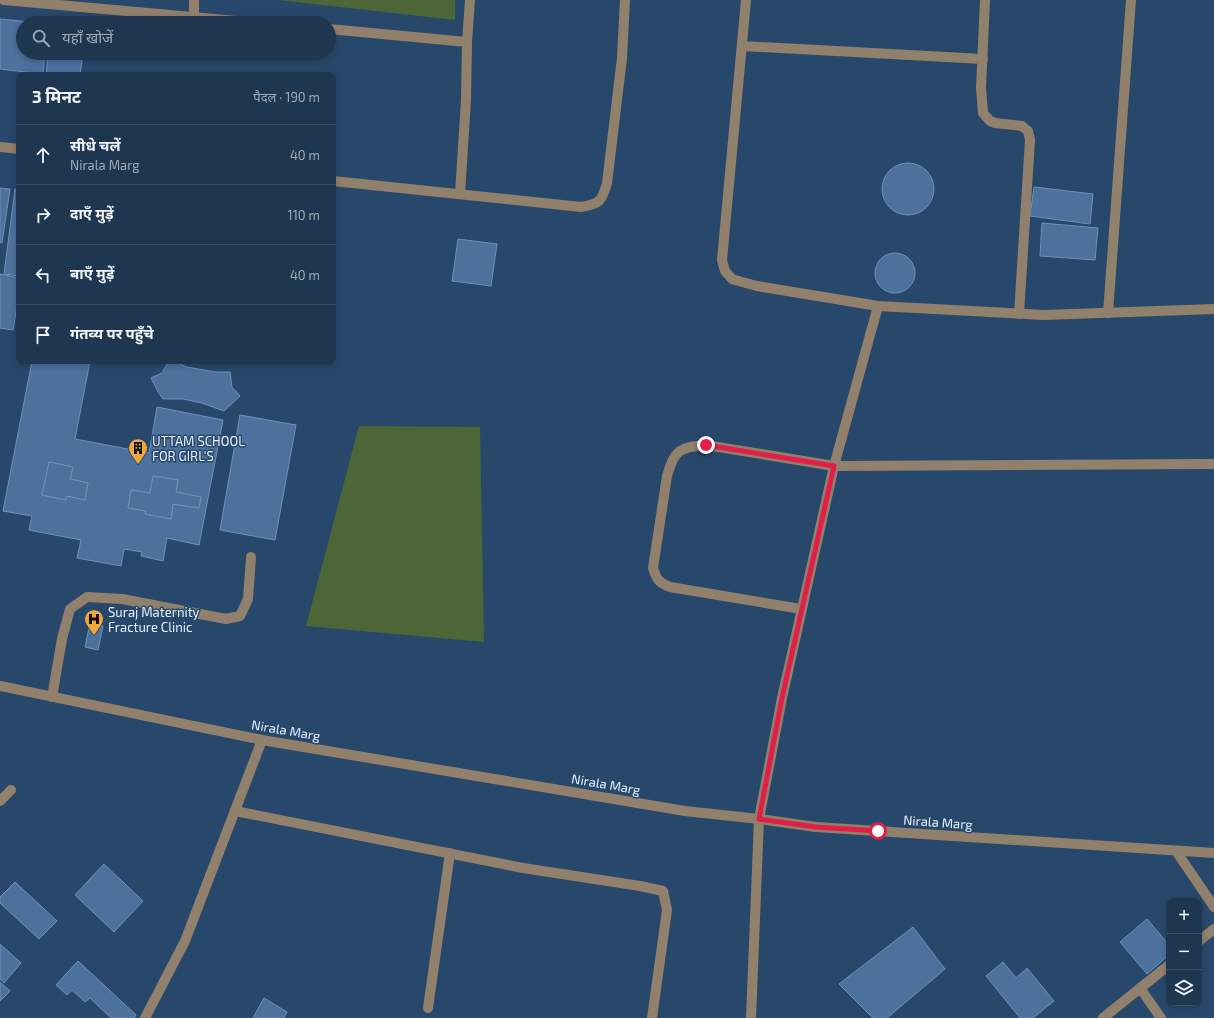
<!DOCTYPE html>
<html lang="hi">
<head>
<meta charset="utf-8">
<style>
	:root { --surface:#1e3650; --page:#2b415a; --text:#f1f3f6; --muted:#a1abb7; --line:#3c5067 }
	body { margin:0; font-family:"Exo 2","Noto Sans Devanagari",sans-serif; background:var(--page); color:var(--text) }
	.controls { position:absolute; right:12px; bottom:12px; display:grid; overflow:hidden; border-radius:8px; box-shadow:0 2px 6px #0003 }
	.controls button { width:36px; height:36px; display:grid; place-items:center; padding:0; border:0; border-bottom:1px solid var(--line); background:var(--surface); color:var(--text); font:20px sans-serif }
	.stop { position:absolute; width:12px; height:12px; margin:-9px; border:3px solid #e11d48; border-radius:50%; background:#fff }
	.stop.end { background:#e11d48; border-color:#fff; box-shadow:0 1px 4px #0008 }
	.list { margin:0; padding:0; list-style:none }
	h2 { display:flex; justify-content:space-between; align-items:center; height:52px; margin:0; padding:0 16px; font-size:17px }
	h2 small { font-size:13px; font-weight:400; color:var(--muted) }
	.list li { display:grid; grid-template-columns:26px 1fr auto; gap:12px; align-items:center; box-sizing:border-box; height:60px; padding:0 16px; border-top:1px solid var(--line) }
	.list b { display:block; font-size:15px; white-space:nowrap }
	.list p { margin:0; font-size:13px; white-space:nowrap; color:var(--muted) }
	.list em { font-size:13px; font-style:normal; color:var(--muted) }
	.icon { flex:none; width:22px; height:22px; fill:none; stroke:currentColor; stroke-width:2; stroke-linecap:round; stroke-linejoin:round }
	.map { position:relative; flex:none; width:1214px; height:1018px; overflow:hidden }
	.search { position:absolute; background:var(--surface); box-shadow:0 2px 6px #0003; left:16px; top:16px; width:320px; height:44px; display:flex; align-items:center; gap:10px; box-sizing:border-box; padding:0 14px; border-radius:22px; color:var(--muted); font-size:15px }
	.panel { position:absolute; background:var(--surface); box-shadow:0 2px 6px #0003; left:16px; top:72px; width:320px; height:292px; border-radius:8px }
	.map>svg:first-child { display:block }
	.green { fill:#4c6638 }
	.building { fill:#4c719d; stroke:#6f91b8; fill-rule:evenodd }
	.lines { fill:none; stroke-linecap:round; stroke-linejoin:round }
	.minor { stroke:#91806c; stroke-width:10 }
	.route { stroke:#e11d48; stroke-width:5 }
	.labels { text-anchor:middle; dominant-baseline:central; stroke-width:3; stroke-linejoin:round; paint-order:stroke }
	.poi-label { font-size:13px; fill:#e6f1fe; stroke:#28486b; text-anchor:start }
	.street-label { font-size:13px; fill:#e6f1fe; stroke:#28486b }
</style>
</head>
<body>
<div class="map">
<svg width="1214" height="1018" viewBox="0 0 1214 1018">
	<rect width="100%" height="100%" fill="#28486b"/>
	<!-- green -->
	<g class="green">
		<path d="M278 0H455V20Z"/>
		<path d="M359 426 480 427 484 642 306 626Z"/>
	</g>
	<!-- building -->
	<g class="building">
		<path d="M0 19 42 23H23V53H45L43 74 0 69Z"/>
		<path d="M48 53H83L80 75H46Z"/>
		<circle cx="908" cy="189" r="26"/>
		<path d="M1034 187 1093 194 1090 224 1030 216Z"/>
		<path d="M0 188 10 189 2 243 0 242Z"/>
		<path d="M15 189 19 190V276L4 274Z"/>
		<path d="M1042 223 1098 228 1095 260 1040 256Z"/>
		<path d="M458 239 497 244 491 286 452 281Z"/>
		<circle cx="895" cy="273" r="20"/>
		<path d="M0 274 19 278V294L13 330 0 328Z"/>
		<path d="M32 361H90L75 439 149 453 157 407 223 420 199 545 167 538 163 561 141 556 142 552 124 549 121 566 77 558 81 540 29 530 32 516 3 511ZM49 462 73 467 70 479 88 483 85 500 67 496 66 500 42 495ZM153 476 178 480 176 492 201 497 199 508 173 504 171 519 145 514 146 511 128 508 131 490 150 493Z"/>
		<path d="M169 361H173L187 367 216 372H230L232 387 240 396 224 411 202 403 183 399H163L158 392 151 378 162 373Z"/>
		<path d="M240 415 296 425 275 540 220 530Z"/>
		<path d="M49 462 73 467 70 479 88 483 85 500 67 496 66 500 42 495Z"/>
		<path d="M153 476 178 480 176 492 201 497 199 508 173 504 171 519 145 514 146 511 128 508 131 490 150 493Z"/>
		<path d="M90 623 103 626 98 650 85 647Z"/>
		<path d="M104 864 143 901 114 932 75 895Z"/>
		<path d="M15 882 57 921 39 939 0 903V897Z"/>
		<path d="M1147 919 1169 945V955L1147 974 1120 942Z"/>
		<path d="M913 927 945 969 887 1018H873L839 984Z"/>
		<path d="M0 944 21 963 4 983 0 979Z"/>
		<path d="M78 961 136 1015 134 1018H111L90 998 85 1002 72 990 67 995 56 985Z"/>
		<path d="M1003 962 1016 978 1027 968 1054 1001 1033 1018H1020L986 976Z"/>
		<path d="M0 982 10 991 0 1001Z"/>
		<path d="M264 998 287 1012 284 1018H253Z"/>
	</g>
	<g class="lines">
		<!-- minor -->
		<g class="minor">
			<path d="M4 0 259 23"/>
			<path d="M746 0 722 260 725 271 732 279 742 282 757 286 878 306 1044 315 1214 309"/>
			<path d="M985 0 981 88 983 113 990 121 995 123 1022 126 1028 131 1030 140 1019 314"/>
			<path d="M194 17V0"/>
			<path d="M329 29 467 42"/>
			<path d="M742 46 983 59"/>
			<path d="M0 147 19 149"/>
			<path d="M333 181 581 207C600 204 602 201 607 183L622 58 625 0"/>
			<path d="M460 194 466 100 467 42 470 0"/>
			<path d="M1108 313 1131 0"/>
			<path d="M801 609 670 587C658 582 657 580 653 568L667 476C674 450 680 447 706 445L834 466 1214 464"/>
			<path d="M0 686 262 740 685 811 759 819 816 827 1214 853"/>
			<path d="M52 697 62 639 70 609 87 597 122 599 226 619 240 616 248 599 251 557"/>
			<path d="M0 801 11 790"/>
			<path d="M235 811 523 868 640 886 663 891 667 910 652 1018"/>
			<path d="M1176 851 1214 907"/>
			<path d="M1199 941 1214 929"/>
			<path d="M1140 988 1161 1018"/>
			<path d="M428 1008 450 853"/>
			<path d="M145 1018 185 941 262 740"/>
			<path d="M751 1018 759 819 782 698 834 466 878 306"/>
			<path d="M1103 1018 1169 965"/>
		</g>
	</g>
	<g class="lines">
		<!-- route -->
		<path class="route" d="M706 445 834 466 782 698 759 819 816 827 878 831"/>
	</g>
	<!-- icons -->
	<defs>
		<symbol id="building-pin" viewBox="-11 -11 22 30"><path d="M0 17L-7.5 6A9.5 9.5 0 1 1 7.5 6Z" fill="#efa73d" stroke="#28486b"/><path d="M-4-6H4V6H1V3H-1V6H-4ZM-2.5-4.3h1.7v1.8h-1.7ZM.8-4.3h1.7v1.8H.8ZM-2.5-1h1.7V.8h-1.7ZM.8-1h1.7V.8H.8Z" fill="#111"/></symbol>
		<symbol id="hospital-pin" viewBox="-11 -11 22 30"><path d="M0 17L-7.5 6A9.5 9.5 0 1 1 7.5 6Z" fill="#efa73d" stroke="#28486b"/><path d="M-5-5h3v3.5h4V-5h3V5h-3V1.5h-4V5h-3Z" fill="#111"/></symbol>
	</defs>
	<g fill-rule="evenodd">
		<use href="#building-pin" x="127" y="437" width="22" height="30"/>
		<use href="#hospital-pin" x="83" y="608" width="22" height="30"/>
	</g>
	<g class="labels">
		<!-- poi labels -->
		<g class="poi-label">
			<text x="152" y="441">UTTAM SCHOOL<tspan x="152" dy="15">FOR GIRL'S</tspan></text>
			<text x="108" y="612">Suraj Maternity<tspan x="108" dy="15">Fracture Clinic</tspan></text>
		</g>
		<!-- street labels -->
		<g class="street-label">
			<text transform="translate(286 730) rotate(10)">Nirala Marg</text>
			<text transform="translate(606 784) rotate(10)">Nirala Marg</text>
			<text transform="translate(938 822) rotate(4)">Nirala Marg</text>
		</g>
	</g>
</svg>
<div class="controls">
<button>+</button>
<button>−</button>
<button><svg class="icon" aria-label="layers" viewBox="0 0 24 24"><path d="M12 4l9 5-9 5-9-5zM3 14l9 5 9-5"/></svg></button>
</div>
<div class="stop" style="left:878px;top:831px"></div>
<div class="stop end" style="left:706px;top:445px"></div>
<div class="search"><svg class="icon" aria-label="search" viewBox="0 0 24 24"><circle cx="10" cy="10" r="6"/><path d="M15 15l6 6"/></svg>यहाँ खोजें</div>
<section class="panel">
<h2>3 मिनट<small>पैदल · 190 m</small></h2>
<ul class="list">
<li><svg class="icon" aria-label="ahead" viewBox="0 0 24 24"><path d="M12 20V5M6 11l6-6 6 6"/></svg><div><b>सीधे चलें</b><p>Nirala Marg</p></div><em>40 m</em></li>
<li><svg class="icon" aria-label="right" viewBox="0 0 24 24"><path d="M7 20v-9h11M14 6l5 5-5 5"/></svg><div><b>दाएँ मुड़ें</b></div><em>110 m</em></li>
<li><svg class="icon" aria-label="left" viewBox="0 0 24 24"><path d="M17 20v-9H6M10 6l-5 5 5 5"/></svg><div><b>बाएँ मुड़ें</b></div><em>40 m</em></li>
<li><svg class="icon" aria-label="arrive" viewBox="0 0 24 24"><path d="M6 21V4h12l-3 4 3 4H6"/></svg><div><b>गंतव्य पर पहुँचे</b></div></li>
</ul>
</section>
</div>
</body>
</html>
